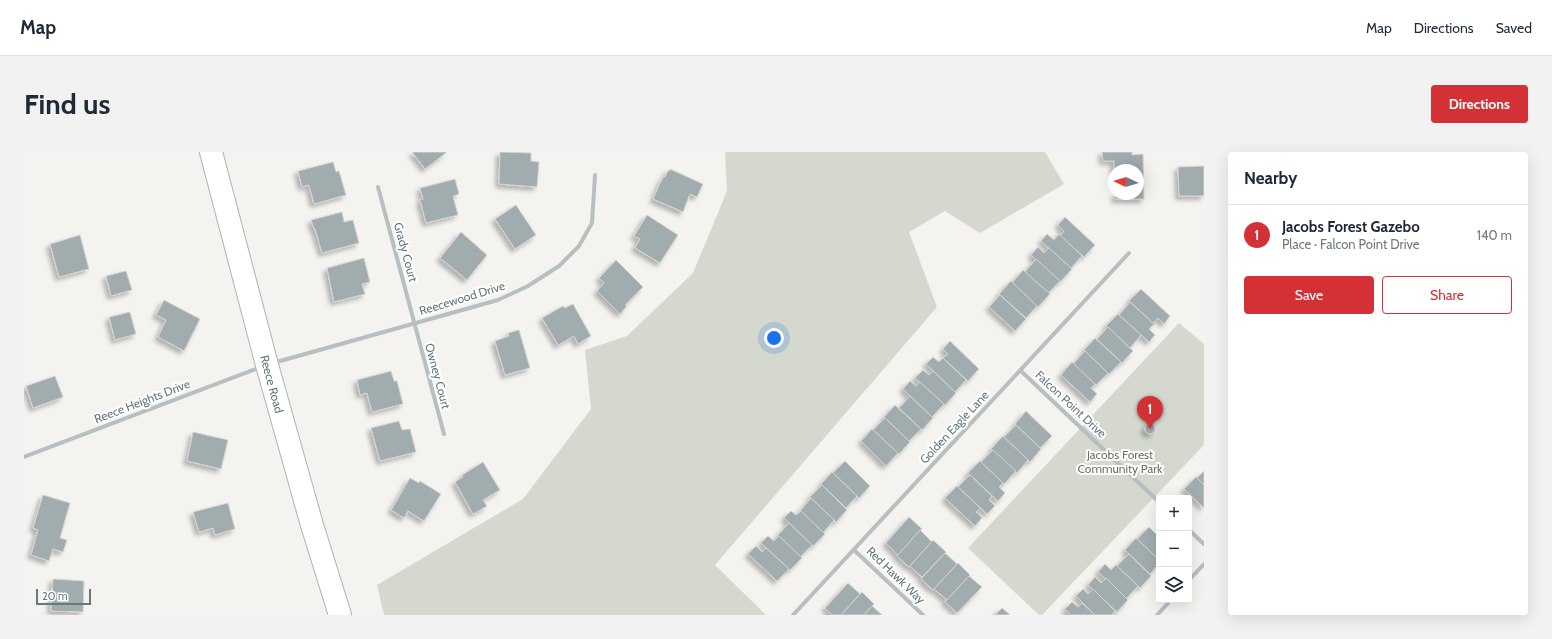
<!DOCTYPE html>
<html lang="en">
<head>
<meta charset="utf-8">
<style>
	:root { --surface:#fff; --page:#f2f2f3; --text:#1f2937; --muted:#747a83; --line:#e0e1e3; --accent:#d33135 }
	body { margin:0; font-family:Cabin,sans-serif; background:var(--page); color:var(--text) }
	.controls { position:absolute; right:12px; bottom:12px; display:grid; overflow:hidden; border-radius:4px; box-shadow:0 4px 16px #0002 }
	.controls button { width:36px; height:36px; display:grid; place-items:center; padding:0; border:0; border-bottom:1px solid var(--line); background:var(--surface); color:var(--text); font:20px sans-serif }
	.compass { position:absolute; left:1084px; top:12px; width:36px; height:36px; border-radius:50%; background:var(--surface); box-shadow:0 4px 16px #0002; rotate:274deg }
	.scale { position:absolute; left:12px; bottom:10px; width:55px; box-sizing:border-box; padding-left:4px; border:2px solid #657a7e; border-top:0; font-size:11px; line-height:14px; white-space:nowrap; color:#657a7e; -webkit-text-stroke:3px #fff; paint-order:stroke }
	.you { position:absolute; left:750px; top:186px; width:14px; height:14px; margin:-10px; border:3px solid #fff; border-radius:50%; background:#1a73e8; box-shadow:0 0 0 6px #1a73e833 }
	.badge { display:grid; place-items:center; width:26px; height:26px; border-radius:50%; background:var(--accent); color:#fff; font-size:13px; font-weight:700 }
	.pin { position:absolute; translate:-50% -33px; filter:drop-shadow(0 1px 2px #0008) }
	.pin::after { content:''; position:absolute; top:21px; width:14px; height:12px; background:inherit; clip-path:polygon(0 0,100% 0,50% 100%) }
	.list { margin:0; padding:0; list-style:none }
	h2 { display:flex; justify-content:space-between; align-items:center; height:52px; margin:0; padding:0 16px; font-size:17px }
	h2 small { font-size:13px; font-weight:400; color:var(--muted) }
	.list li { display:grid; grid-template-columns:26px 1fr auto; gap:12px; align-items:center; box-sizing:border-box; height:60px; padding:0 16px; border-top:1px solid var(--line) }
	.list b { display:block; font-size:15px; white-space:nowrap }
	.list p { margin:0; font-size:13px; white-space:nowrap; color:var(--muted) }
	.list em { font-size:13px; font-style:normal; color:var(--muted) }
	.actions { display:flex; gap:8px; padding:12px 16px }
	.actions a { flex:1; padding:9px 0; border:1px solid var(--accent); border-radius:4px; text-align:center; font-size:14px; color:var(--accent) }
	.actions .main { background:var(--accent); color:#fff }
	.icon { flex:none; width:22px; height:22px; fill:none; stroke:currentColor; stroke-width:2; stroke-linecap:round; stroke-linejoin:round }
	.map { position:relative; flex:none; width:1180px; height:463px; overflow:hidden; border-radius:4px }
	header { display:flex; align-items:center; gap:24px; box-sizing:border-box; height:56px; padding:0 20px; background:var(--surface); border-bottom:1px solid var(--line) }
	header strong { font-size:19px }
	nav { display:flex; gap:22px; margin-inline-start:auto; font-size:14px }
	.intro { display:flex; align-items:center; justify-content:space-between; box-sizing:border-box; height:96px; padding:0 24px }
	h1 { margin:0; font-size:28px }
	.button { padding:10px 18px; border-radius:4px; background:var(--accent); color:#fff; font-size:14px; font-weight:700 }
	main { display:flex; gap:24px; padding:0 24px }
	aside { flex:1; background:var(--surface); border-radius:4px; box-shadow:0 4px 16px #0002 }
	.map>svg:first-child { display:block }
	.green { fill:#d5d8cf }
	.building { fill:#a1acae; stroke:#d5d4d3; filter:url(#shadow) }
	.lines { fill:none; stroke-linecap:round; stroke-linejoin:round }
	.secondary-casing { stroke:#abb3b5; stroke-width:24 }
	.minor { stroke:#b8bfc0; stroke-width:4 }
	.secondary { stroke:#fff; stroke-width:22 }
	.labels { text-anchor:middle; dominant-baseline:central; stroke-width:4; stroke-linejoin:round; paint-order:stroke }
	.street-label { font-size:12px; fill:#657a7e; stroke:#fff }
	.park-label { font-size:12px; fill:#6c7663; stroke:#fff }
</style>
</head>
<body>
<header>
<strong>Map</strong>
<nav><a>Map</a><a>Directions</a><a>Saved</a></nav>
</header>
<div class="intro"><h1>Find us</h1><a class="button">Directions</a></div>
<main>
<div class="map">
<svg width="1180" height="463" viewBox="0 0 1180 463">
	<defs>
		<filter id="shadow"><feDropShadow dx="-3.5" dy="3.5" stdDeviation="2" flood-color="#0004"/></filter>
	</defs>
	<rect width="100%" height="100%" fill="#f4f3f0"/>
	<!-- green -->
	<g class="green">
		<path d="M701 0H1021L1040 32 956 81 921 59 885 80 913 155 691 413 742 463H360L353 433 499 347 567 257 561 198 603 184 669 121 703 39Z"/>
		<path d="M1155 171 1180 192V293L1018 463H1015L944 396Z"/>
	</g>
	<!-- building -->
	<g class="building">
		<path d="M388 0H423L401 17Z"/>
		<path d="M476 0 507 1V9L515 10 513 35 475 32Z"/>
		<path d="M1078 0H1108V3L1119 2 1120 47H1091V42H1114V18L1090 19V9H1079Z"/>
		<path d="M309 10 312 20 315 19 322 43 290 52 285 33 278 35 274 19Z"/>
		<path d="M1180 14V44H1155L1154 15Z"/>
		<path d="M646 17 679 32 673 45 666 42 659 60 629 47 639 25H641L644 18 646 19Z"/>
		<path d="M431 27 435 42 429 44 434 63 402 71 396 48 399 47 396 36Z"/>
		<path d="M492 53 512 83 491 97 471 67Z"/>
		<path d="M318 60 320 70 329 68 335 91 298 101 291 77H290L287 68Z"/>
		<path d="M623 63 654 83 636 111 611 96 616 87 610 84Z"/>
		<path d="M1041 65 1071 93 1060 105 1036 84 1040 79 1034 73Z"/>
		<path d="M437 80 463 103 443 128 416 106Z"/>
		<path d="M1023 82 1030 88 1035 82 1058 104 1047 116 1017 89Z"/>
		<path d="M56 83 65 117 35 125 26 92Z"/>
		<path d="M1014 95 1020 101 1025 96 1048 117 1036 130 1007 103Z"/>
		<path d="M340 106 346 130 338 132 341 142 310 150 303 116Z"/>
		<path d="M1012 107 1036 129 1024 141 1001 120Z"/>
		<path d="M592 108 619 135 601 153 603 154 596 162 573 139 580 131 575 126Z"/>
		<path d="M999 118 1026 142 1014 155 988 131Z"/>
		<path d="M102 119 108 138 87 144 82 124Z"/>
		<path d="M987 129 1013 154 1002 166 975 142Z"/>
		<path d="M1117 137 1146 164 1140 172 1134 166 1129 171 1105 149Z"/>
		<path d="M976 143 1002 167 991 179 965 155Z"/>
		<path d="M140 148 176 167 160 199 134 185 142 168 132 163Z"/>
		<path d="M1106 150 1130 172 1125 177 1131 183 1125 190 1095 163Z"/>
		<path d="M549 152 567 184 554 192 550 184 534 193 518 166 539 154 541 156Z"/>
		<path d="M106 160 112 182 91 188 85 165Z"/>
		<path d="M1094 162 1117 183 1106 196 1082 174Z"/>
		<path d="M1084 175 1109 199 1098 211 1073 187Z"/>
		<path d="M495 178 506 216 481 223 471 189 485 184 484 181Z"/>
		<path d="M1071 186 1097 210 1085 222 1060 198Z"/>
		<path d="M926 189 955 217 944 229 919 206 924 202 919 197Z"/>
		<path d="M1061 199 1084 221 1072 233 1049 212Z"/>
		<path d="M909 205 915 210 919 206 942 228 931 240 902 212Z"/>
		<path d="M1048 210 1071 232 1067 236 1073 242 1066 250 1037 223Z"/>
		<path d="M899 218 905 223 909 219 932 241 921 253 891 226Z"/>
		<path d="M367 219 370 229H373L379 252 348 260 343 241 336 243 333 228Z"/>
		<path d="M31 224 39 245 9 256 2 234Z"/>
		<path d="M886 229 892 234 896 230 920 252 908 265 879 237Z"/>
		<path d="M886 244 909 266 898 278 875 256Z"/>
		<path d="M871 253 897 277 885 289 860 265Z"/>
		<path d="M1002 259 1028 284 1016 296 991 272Z"/>
		<path d="M861 266 886 290 875 302 849 278Z"/>
		<path d="M375 269 378 278 386 277 392 300 356 309 347 276Z"/>
		<circle cx="1126" cy="277" r="5"/>
		<path d="M992 273 1017 297 1006 310 980 285Z"/>
		<path d="M848 277 874 301 862 314 837 289Z"/>
		<path d="M169 280 204 288 197 317 163 309Z"/>
		<path d="M979 284 1004 308 993 321 967 297Z"/>
		<path d="M969 298 992 319 980 332 957 310Z"/>
		<path d="M821 309 846 334 835 346 809 321Z"/>
		<path d="M956 309 979 331 975 335 981 341 974 349 944 321Z"/>
		<path d="M459 310 476 338 459 348 463 354 449 362 431 330 439 325 438 323Z"/>
		<path d="M1180 319V333L1173 326Z"/>
		<path d="M808 320 833 344 822 356 797 332Z"/>
		<path d="M946 323 968 344 965 348 971 354 963 362 934 335Z"/>
		<path d="M1172 325 1180 333V356L1160 337Z"/>
		<path d="M386 326 395 331 396 329 417 342 400 369 384 359 380 366 367 358Z"/>
		<path d="M798 333 823 358 812 370 786 345Z"/>
		<path d="M933 334 956 356 952 360 958 366 951 374 921 346Z"/>
		<path d="M19 343 46 351 36 386 43 388 39 400 29 397 25 409 7 403 14 378 9 376Z"/>
		<path d="M787 346 810 368 799 381 776 359Z"/>
		<path d="M204 351 211 377 191 383 189 376 175 380 169 360Z"/>
		<path d="M767 359 772 363 777 359 801 382 789 394 760 366Z"/>
		<path d="M885 365 898 377 874 403 862 391Z"/>
		<path d="M765 371 788 393 776 405 754 383Z"/>
		<path d="M1125 375 1135 385V408L1113 387Z"/>
		<path d="M896 378 908 390 885 415 873 404Z"/>
		<path d="M744 384 750 389 755 384 778 406 766 418 737 391Z"/>
		<path d="M1112 386 1135 408V412L1126 422 1101 398Z"/>
		<path d="M909 388 922 400 898 425 886 414Z"/>
		<path d="M732 394 738 400 742 396 765 417 753 429 724 402Z"/>
		<path d="M921 401 933 412 909 438 897 427Z"/>
		<path d="M1105 402 1127 424 1116 436 1093 414Z"/>
		<path d="M934 411 946 423 923 448 910 437Z"/>
		<path d="M1081 412 1087 418 1092 413 1114 434 1102 447 1074 420Z"/>
		<path d="M945 424 958 435 933 461 921 450Z"/>
		<path d="M1071 425 1077 431 1082 426 1104 448 1093 460 1064 433Z"/>
		<path d="M29 427 60 429 59 460 27 459Z"/>
		<path d="M824 431 836 442 817 463H808L801 456Z"/>
		<path d="M1059 437 1064 442 1069 437 1091 459 1087 463H1071L1052 444Z"/>
		<path d="M838 440 850 452 848 454 840 463H817Z"/>
		<path d="M1048 450 1054 455 1058 451 1071 463H1047L1041 457Z"/>
		<path d="M848 454 858 463H840Z"/>
		<path d="M978 456 986 463H971Z"/>
	</g>
	<g class="lines">
		<defs>
			<path id="secondary" d="M187 0 243 213 288 373 316 463"/>
		</defs>
		<!-- secondary casing -->
		<use href="#secondary" class="secondary-casing"/>
		<!-- minor -->
		<g class="minor">
			<path d="M354 35 420 282"/>
			<path d="M249 211 474 148 504 134 535 114 555 94 568 71 571 23"/>
			<path d="M997 219 1135 350"/>
			<path d="M0 305 237 215"/>
			<path d="M1165 378 1180 392"/>
			<path d="M830 398 899 463"/>
			<path d="M1165 428 1180 412"/>
			<path d="M769 463 1105 101"/>
			<path d="M1133 463 1147 448"/>
		</g>
		<!-- secondary -->
		<use href="#secondary" class="secondary"/>
	</g>
	<g class="labels">
		<!-- street labels -->
		<g class="street-label">
			<text transform="translate(382 100) rotate(75)">Grady Court</text>
			<text transform="translate(438 146) rotate(-17)">Reecewood Drive</text>
			<text transform="translate(414 224) rotate(75)">Owney Court</text>
			<text transform="translate(248 232) rotate(75)">Reece Road</text>
			<text transform="translate(118 249) rotate(-21)">Reece Heights Drive</text>
			<text transform="translate(1047 252) rotate(43)">Falcon Point Drive</text>
			<text transform="translate(930 275) rotate(-47)">Golden Eagle Lane</text>
			<text transform="translate(872 423) rotate(44)">Red Hawk Way</text>
		</g>
		<!-- park labels -->
		<g class="park-label">
			<text x="1096" y="302">Jacobs Forest<tspan x="1096" dy="14">Community Park</tspan></text>
		</g>
	</g>
</svg>
<div class="controls">
<button>+</button>
<button>−</button>
<button><svg class="icon" aria-label="layers" viewBox="0 0 24 24"><path d="M12 4l9 5-9 5-9-5zM3 14l9 5 9-5"/></svg></button>
</div>
<svg class="compass" viewBox="-18 -18 36 36"><path d="M0-13l5 13h-10z" fill="#e53935"/><path d="M0 13l5-13h-10z" fill="#747a83"/></svg>
<div class="scale">20 m</div>
<div class="you"></div>
<div class="pin badge" style="left:1126px;top:277px">1</div>
</div>
<aside>
<h2>Nearby<small></small></h2>
<ul class="list">
<li><span class="badge">1</span><div><b>Jacobs Forest Gazebo</b><p>Place · Falcon Point Drive</p></div><em>140 m</em></li>
</ul>
<div class="actions"><a class="main">Save</a><a>Share</a></div>
</aside>
</main>
</body>
</html>
